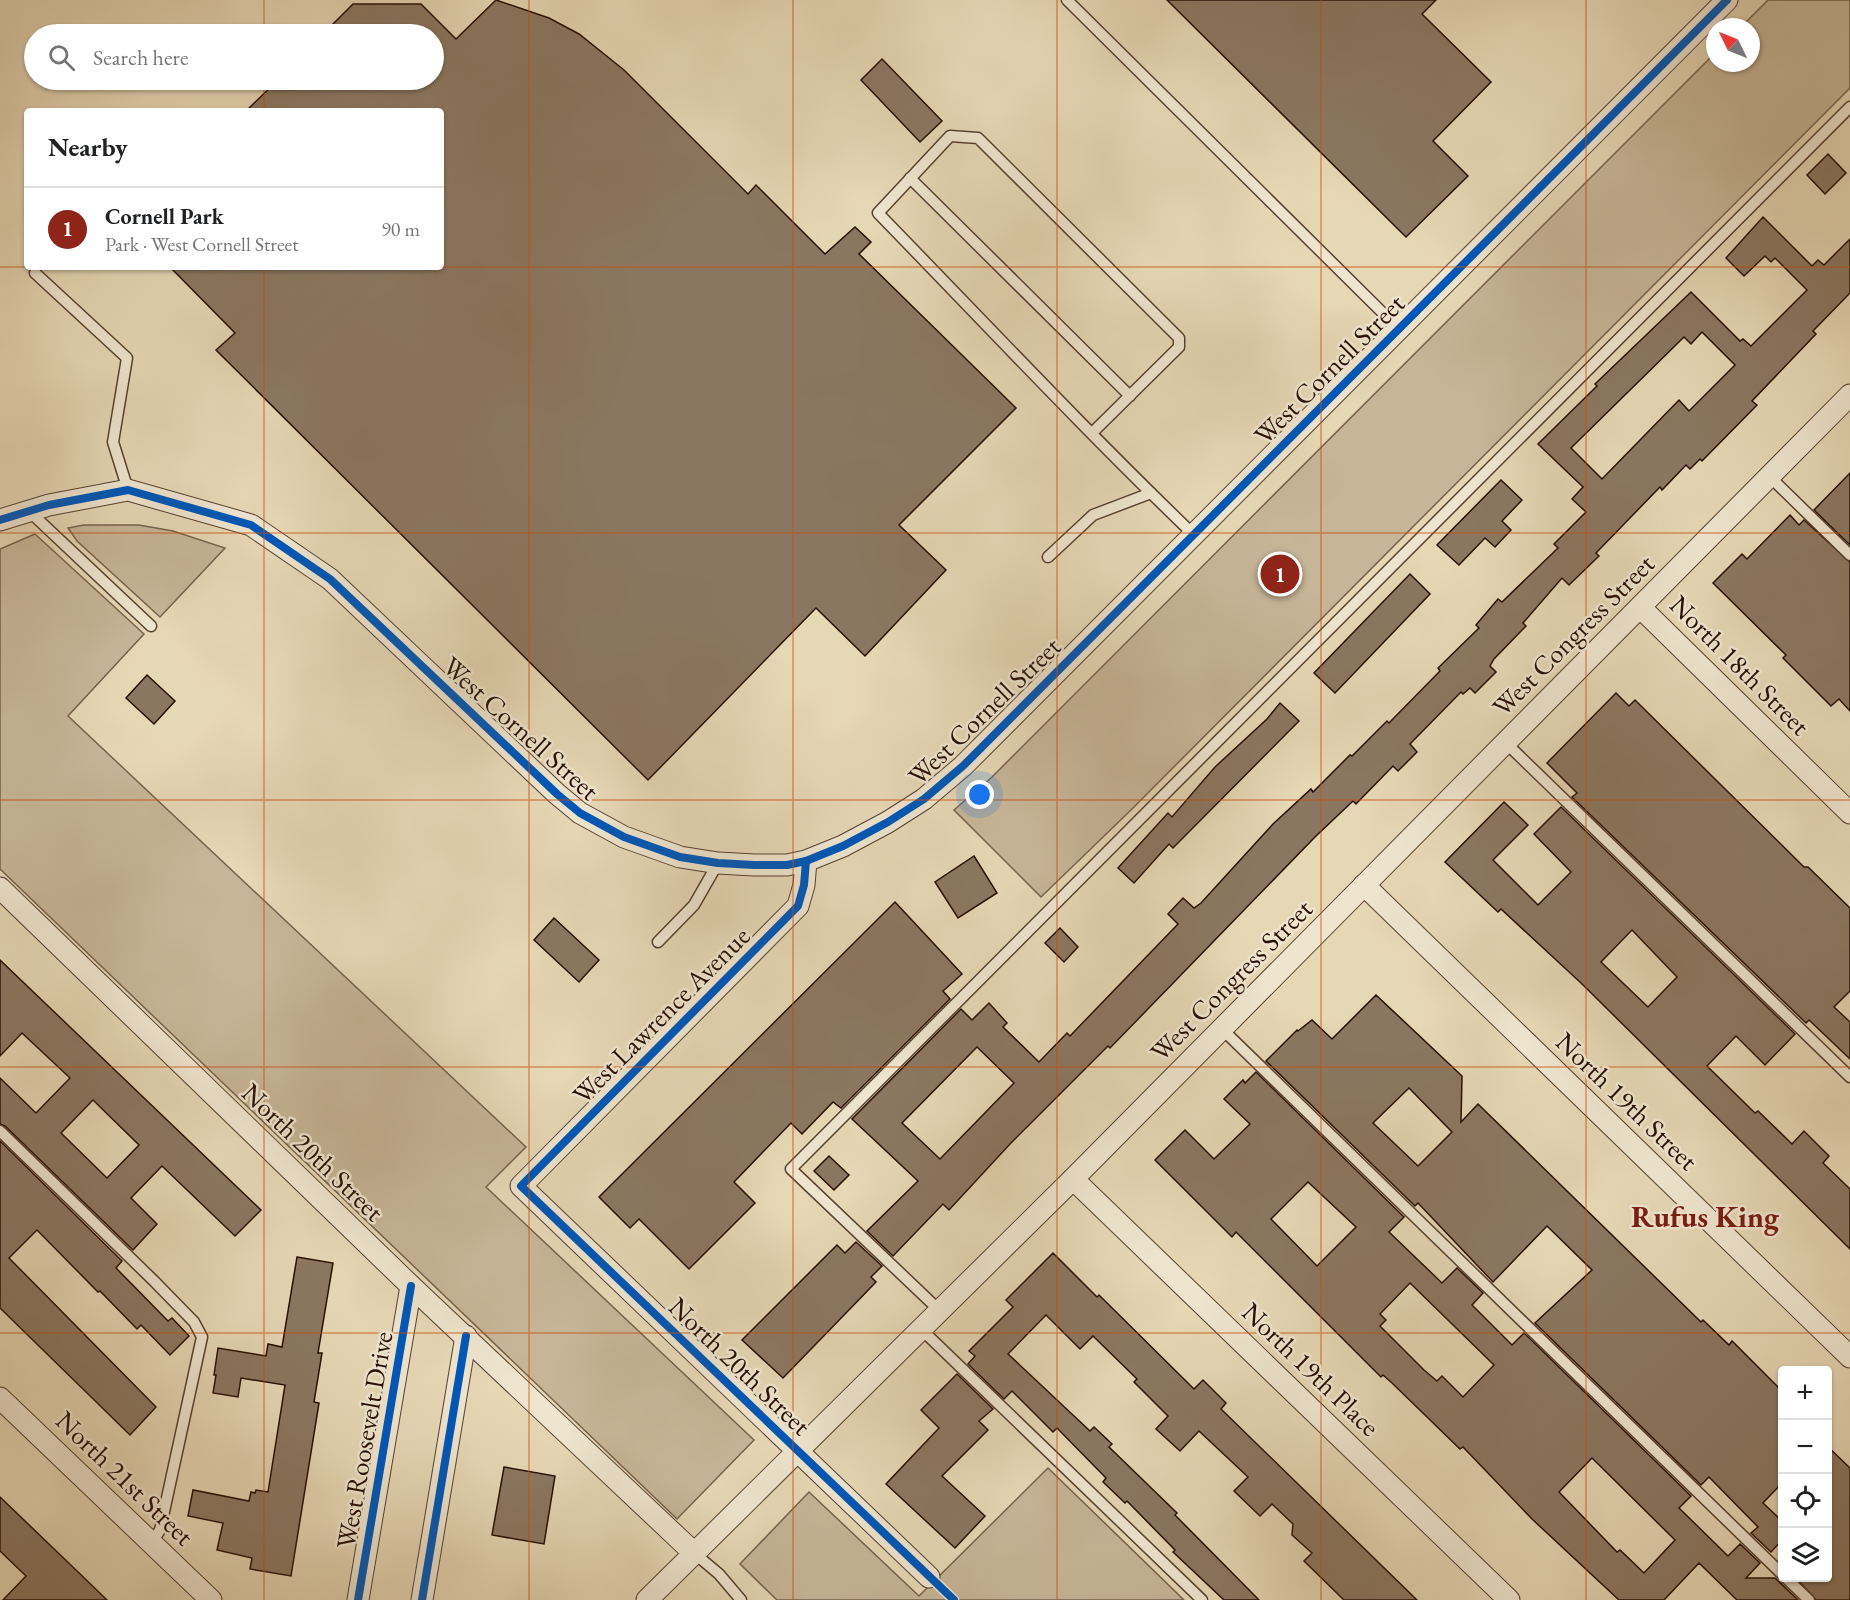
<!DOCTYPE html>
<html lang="en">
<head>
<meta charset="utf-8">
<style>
	:root { --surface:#fff; --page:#f6f6f6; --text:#202124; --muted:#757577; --line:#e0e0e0; --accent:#8f2418 }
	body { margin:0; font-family:"EB Garamond",serif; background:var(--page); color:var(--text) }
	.controls { position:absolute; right:18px; bottom:18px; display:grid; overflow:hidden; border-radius:6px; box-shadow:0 2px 4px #0004 }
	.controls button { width:54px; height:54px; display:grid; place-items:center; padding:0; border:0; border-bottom:2px solid var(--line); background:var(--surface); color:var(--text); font:30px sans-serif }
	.compass { position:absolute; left:1706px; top:18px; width:54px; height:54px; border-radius:50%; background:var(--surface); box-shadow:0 2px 4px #0004; rotate:313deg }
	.you { position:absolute; left:980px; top:795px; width:21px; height:21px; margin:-15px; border:4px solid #fff; border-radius:50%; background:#1a73e8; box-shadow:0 0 0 9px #1a73e833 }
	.badge { display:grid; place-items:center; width:39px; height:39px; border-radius:50%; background:var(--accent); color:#fff; font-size:20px; font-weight:700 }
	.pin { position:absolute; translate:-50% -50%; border:3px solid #fff; box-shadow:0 2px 6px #0006 }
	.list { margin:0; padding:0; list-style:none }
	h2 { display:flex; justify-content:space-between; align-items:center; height:78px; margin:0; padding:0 24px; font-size:26px }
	h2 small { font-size:20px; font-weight:400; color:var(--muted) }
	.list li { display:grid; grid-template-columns:39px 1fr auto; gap:18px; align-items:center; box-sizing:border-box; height:84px; padding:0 24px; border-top:2px solid var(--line) }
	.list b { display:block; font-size:22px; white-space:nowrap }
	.list p { margin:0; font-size:20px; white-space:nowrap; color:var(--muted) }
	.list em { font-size:20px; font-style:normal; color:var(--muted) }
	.icon { flex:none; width:33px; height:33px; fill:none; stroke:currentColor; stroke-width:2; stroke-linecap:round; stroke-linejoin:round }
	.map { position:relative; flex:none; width:1850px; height:1600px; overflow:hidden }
	.search { position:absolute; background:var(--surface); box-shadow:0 2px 4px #0004; left:24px; top:24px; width:420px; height:66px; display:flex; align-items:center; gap:15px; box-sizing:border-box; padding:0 21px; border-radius:33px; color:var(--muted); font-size:22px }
	.panel { position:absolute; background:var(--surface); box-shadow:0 2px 4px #0004; left:24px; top:108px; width:420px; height:162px; border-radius:6px }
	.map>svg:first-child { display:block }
	.green { fill:#c6b597; stroke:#77624e; stroke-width:1.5 }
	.building { fill:#8b7761; stroke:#280f06; stroke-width:1.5; fill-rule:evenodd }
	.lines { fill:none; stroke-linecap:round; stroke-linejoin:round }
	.service-casing { stroke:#584132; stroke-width:13 }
	.minor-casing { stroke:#584132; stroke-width:23 }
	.service { stroke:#efe5cf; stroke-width:10 }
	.minor { stroke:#efe5cf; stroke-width:21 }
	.cycleway-casing { stroke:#efe5cf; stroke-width:11 }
	.cycleway { stroke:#0057b8; stroke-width:8 }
	.grid { fill:none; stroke:#cb4e0b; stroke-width:1.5; stroke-opacity:0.55 }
	.labels { text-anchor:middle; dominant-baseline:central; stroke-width:5; stroke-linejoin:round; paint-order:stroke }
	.street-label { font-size:27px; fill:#280f06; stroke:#efe5cf }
	.quarter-label { font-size:30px; font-weight:bold; fill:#7a1f14; stroke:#efe5cf }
</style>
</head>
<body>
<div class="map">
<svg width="1850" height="1600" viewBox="0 0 1850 1600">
	<rect width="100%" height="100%" fill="#e6d7b5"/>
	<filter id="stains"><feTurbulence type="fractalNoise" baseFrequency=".00333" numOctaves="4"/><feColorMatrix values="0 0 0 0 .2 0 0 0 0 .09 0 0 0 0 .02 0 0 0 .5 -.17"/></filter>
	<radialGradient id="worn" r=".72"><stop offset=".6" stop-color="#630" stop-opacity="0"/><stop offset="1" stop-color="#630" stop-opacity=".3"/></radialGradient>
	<!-- green -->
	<g class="green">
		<path d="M1768 0H1850V88L1131 810 1041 897 954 810 992 777 1715 53V63H1751V27H1741Z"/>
		<path d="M84 525H139L173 531 225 548 160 617 77 541 68 528Z"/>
		<path d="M35 534 144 634 68 716 526 1147 486 1187 754 1440 677 1519 0 869V549Z"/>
		<path d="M1048 1468 1184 1600H777L740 1564 809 1492 919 1596Z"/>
	</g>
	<!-- building -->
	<g class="building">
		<path d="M496 0 549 18 579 34 624 70 748 194 756 185 825 254 855 227 871 242 859 254 1016 408 899 525 946 570 865 656 816 608 648 780 216 350 235 333 170 267H441V111H246L278 80H434V34H323L353 4H421L456 39Z"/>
		<path d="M1167 0H1436L1422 14 1491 82 1433 141 1468 176 1406 237Z"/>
		<path d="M882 59 942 121 920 142 861 80Z"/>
		<path d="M1828 154 1846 173 1825 194 1807 175Z"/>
		<path d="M1763 217 1812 266 1818 260 1824 265 1850 239V293L1813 331 1816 334 1752 401 1757 405 1702 461 1700 459 1690 469 1686 465 1662 490 1660 487 1596 553 1599 556 1569 585 1562 578 1523 623 1526 626 1494 659 1490 666 1496 672 1475 693 1470 688 1463 694 1461 692 1410 744 1417 752 1398 771 1393 766 1356 804 1353 801 1315 837 1110 1048 1108 1046 1010 1144 949 1210 943 1204 893 1256 867 1231 918 1181 852 1119 961 1009 972 1020 989 1003 1007 1023 1003 1027 1039 1062 1067 1033 1070 1036 1178 924 1168 914 1183 898 1194 908 1201 903 1273 824 1311 789 1313 792 1350 755 1352 756 1387 721 1389 723 1440 671 1438 668 1479 628 1476 625 1498 599 1502 602 1558 548 1554 544 1586 512 1572 499 1583 487 1538 444 1597 386 1595 384 1691 292 1740 341 1743 339 1751 346 1807 290 1775 258 1771 262 1765 256 1744 276 1726 258ZM1702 332 1735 365 1689 411 1679 400 1602 479 1571 448 1684 337 1691 344ZM977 1047 1014 1083 940 1159 902 1123Z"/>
		<path d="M1850 473V545L1814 510Z"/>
		<path d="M1501 480 1522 500 1502 521 1511 530 1495 547 1485 538 1459 565 1437 545Z"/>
		<path d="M1790 515 1799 525 1804 520 1850 562V711L1839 699 1831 706 1783 658 1786 655 1713 583 1742 554 1747 559Z"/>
		<path d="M1410 574 1430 594 1335 693 1314 673Z"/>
		<path d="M147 675 175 701 154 724 126 698Z"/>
		<path d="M1616 693 1629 706 1635 700 1804 867H1808L1850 908V991L1834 1007 1850 1022V1059L1809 1020 1806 1023 1572 797 1577 793 1547 763Z"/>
		<path d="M1280 703 1299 721 1173 848 1169 844 1134 883 1118 868 1168 813 1172 817 1215 767 1267 719Z"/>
		<path d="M1504 802 1528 825 1493 860 1538 905 1571 872 1534 834 1561 807 1795 1034 1765 1065 1736 1036 1707 1066 1755 1113 1758 1111 1792 1144 1804 1131 1829 1156 1823 1163 1850 1189V1249L1581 983 1501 909 1498 912 1445 862ZM1632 930 1677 977 1648 1007 1601 962Z"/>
		<path d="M974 856 997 893 958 918 935 882Z"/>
		<path d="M895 902 962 974 943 991 950 999 841 1108 833 1102 802 1134 791 1123 734 1182 755 1203 689 1269 639 1219 630 1228 599 1197Z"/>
		<path d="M554 918 599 960 579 982 534 940Z"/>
		<path d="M1060 928 1078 947 1064 962 1045 943Z"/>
		<path d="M0 960 261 1210 235 1236 162 1166 131 1198 157 1224 133 1250 5 1126 0 1124V1078L36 1113 70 1078 22 1033 0 1056ZM93 1100 139 1145 107 1178 61 1133Z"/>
		<path d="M1376 995 1462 1076 1461 1122 1478 1104 1701 1322 1703 1320 1729 1345 1732 1341 1782 1391V1483L1763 1503 1782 1521V1540L1771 1552 1751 1533 1758 1527 1709 1477 1701 1485 1535 1323 1592 1270 1547 1226 1493 1282 1418 1203 1415 1206 1266 1061 1297 1030 1298 1031 1312 1020 1332 1039ZM1409 1088 1452 1132 1418 1166 1373 1123Z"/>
		<path d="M1256 1072 1404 1217 1389 1232 1442 1283 1457 1268 1483 1293 1472 1305 1512 1345 1524 1333 1691 1496 1679 1508 1728 1556 1740 1544 1760 1563 1746 1578H1775L1798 1600H1737L1699 1563 1664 1600H1619L1532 1519 1463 1447 1460 1449 1392 1383 1383 1375 1381 1377 1236 1232 1232 1237 1155 1160 1185 1130 1214 1159 1250 1124 1224 1099 1243 1080 1245 1083ZM1308 1182 1356 1227 1317 1266 1271 1219ZM1410 1283 1494 1365 1463 1397 1442 1376 1437 1381 1424 1370 1380 1326 1386 1320 1380 1314ZM1592 1458 1675 1540 1644 1573 1620 1550 1617 1552 1559 1492Z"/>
		<path d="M0 1141 122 1261 116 1268 168 1321 172 1318 189 1336 170 1355 141 1325 137 1329 100 1291 98 1292 37 1230 9 1258 156 1407 130 1435 0 1308Z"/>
		<path d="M829 1156 849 1175 834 1190 814 1171Z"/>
		<path d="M856 1242 882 1266 871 1277 876 1282 783 1378 742 1340 837 1245 845 1253Z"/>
		<path d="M1053 1253 1097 1297 1099 1295 1194 1389 1203 1380 1226 1403 1221 1409 1417 1600H1344L1304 1561 1312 1553 1292 1535 1293 1524 1272 1504 1260 1516 1234 1491 1248 1477 1199 1431 1180 1451 1156 1429 1168 1416 1134 1382 1137 1379 1093 1336 1080 1349 1046 1315 1008 1354 1090 1431 1094 1427 1112 1444 1109 1447 1177 1513 1175 1515 1259 1600H1224L1173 1552 1175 1550 1127 1501 1125 1503 1103 1482 1106 1478 1057 1428 1053 1432 1012 1391 1004 1399 968 1364 975 1356 969 1351 1013 1307 1006 1300Z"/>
		<path d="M297 1257 333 1263 318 1353H322L314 1402 319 1403 291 1576 250 1569 252 1558 217 1550 223 1523 188 1516 193 1490 249 1501 251 1492 255 1493 256 1490 268 1492 285 1385 241 1378 238 1397 213 1393 216 1375H214L218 1348 266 1356 268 1344 282 1347Z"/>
		<path d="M957 1374 993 1409 979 1421 988 1430 942 1476 985 1516 955 1548 886 1484 939 1428 921 1410Z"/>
		<path d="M1827 1446 1850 1468V1600H1816L1796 1578H1827Z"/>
		<path d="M504 1467 555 1476 544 1544 492 1535Z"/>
		<path d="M0 1497 76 1570 107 1600H3L26 1576 0 1551Z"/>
	</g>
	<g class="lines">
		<defs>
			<g id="service">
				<path d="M1067 0 1399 329"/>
				<path d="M910 178 1130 396"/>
				<path d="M35 273 127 358 113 442 128 490"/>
				<path d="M1092 433 1179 347V338L978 138 950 136 878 213C983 321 1086 431 1194 535"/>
				<path d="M1769 476 1850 555"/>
				<path d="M29 511 151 626"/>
				<path d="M1048 557 1093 515 1151 493"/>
				<path d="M1506 743 1850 1077"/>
				<path d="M658 942 694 905 718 863"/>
				<path d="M1222 1029 1782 1574"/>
				<path d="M0 1131 154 1281 194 1322 202 1337 160 1530 151 1544"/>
				<path d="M940 1311 791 1169 1850 107"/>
				<path d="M921 1329 1202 1600"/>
				<path d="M694 1553 719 1574 741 1600"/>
				<path d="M1786 1578 1809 1600"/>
			</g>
			<g id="minor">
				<path d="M0 520 49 505 128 490 251 525 330 579 557 794 580 813 624 837 680 857 718 863 754 865H787L806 861 843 846 888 822 924 799 963 766 1727 0"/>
				<path d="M1641 608 1850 813"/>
				<path d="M806 861 804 885 798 906 521 1186 929 1577"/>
				<path d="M1364 885 1850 1357"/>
				<path d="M0 888 411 1286 694 1553"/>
				<path d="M1073 1179 1509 1600"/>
				<path d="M0 1398 211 1600"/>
				<path d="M358 1600 411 1286"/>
				<path d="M422 1600 466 1336"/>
				<path d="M647 1600 1073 1179 1850 395"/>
			</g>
		</defs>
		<!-- service casing -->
		<use href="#service" class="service-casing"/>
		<!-- minor casing -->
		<use href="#minor" class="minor-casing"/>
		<!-- service -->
		<use href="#service" class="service"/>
		<!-- minor -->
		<use href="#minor" class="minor"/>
		<defs>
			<g id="cycleway">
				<path d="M0 520 49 505 128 490 251 525 330 579 557 794 580 813 624 837 680 857 718 863 754 865H787L806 861 843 846 888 822 924 799 963 766 1727 0"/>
				<path d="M806 861 804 885 798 906 521 1186 954 1600"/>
				<path d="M358 1600 411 1286"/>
				<path d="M422 1600 466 1336"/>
			</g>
		</defs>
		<!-- cycleway casing -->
		<use href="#cycleway" class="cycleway-casing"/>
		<!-- cycleway -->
		<use href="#cycleway" class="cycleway"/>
	</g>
	<!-- grid -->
	<path class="grid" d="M264 0V34M529 0V1600M793 0V1600M1057 0V1600M1321 0V1600M1586 0V1600M264 80V111M0 267H27M264 267V1600M441 267H1850M0 533H1850M0 800H1850M0 1067H1850M0 1333H1850"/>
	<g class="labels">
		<!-- street labels -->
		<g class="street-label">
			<text transform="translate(1329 369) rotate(-45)">West Cornell Street</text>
			<text transform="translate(1573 635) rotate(-45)">West Congress Street</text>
			<text transform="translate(1740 665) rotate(45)">North 18th Street</text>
			<text transform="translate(984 711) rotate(-44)">West Cornell Street</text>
			<text transform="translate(521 728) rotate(42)">West Cornell Street</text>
			<text transform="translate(1231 980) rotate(-45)">West Congress Street</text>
			<text transform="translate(661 1015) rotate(-45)">West Lawrence Avenue</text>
			<text transform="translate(1627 1101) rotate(44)">North 19th Street</text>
			<text transform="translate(313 1152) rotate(44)">North 20th Street</text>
			<text transform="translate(740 1366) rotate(44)">North 20th Street</text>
			<text transform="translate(1311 1369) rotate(44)">North 19th Place</text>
			<text transform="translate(364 1440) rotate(-80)">West Roosevelt Drive</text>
			<text transform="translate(125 1478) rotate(44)">North 21st Street</text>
		</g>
		<!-- quarter labels -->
		<g class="quarter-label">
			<text x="1705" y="1216">Rufus King</text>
		</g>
	</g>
	<rect width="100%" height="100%" filter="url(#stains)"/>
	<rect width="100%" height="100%" fill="url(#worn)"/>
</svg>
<div class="controls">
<button>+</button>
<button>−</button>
<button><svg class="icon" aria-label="locate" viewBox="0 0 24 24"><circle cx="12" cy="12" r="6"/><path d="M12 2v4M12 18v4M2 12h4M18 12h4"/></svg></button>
<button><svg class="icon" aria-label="layers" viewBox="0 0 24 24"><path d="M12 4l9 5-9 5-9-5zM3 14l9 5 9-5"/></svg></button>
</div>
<svg class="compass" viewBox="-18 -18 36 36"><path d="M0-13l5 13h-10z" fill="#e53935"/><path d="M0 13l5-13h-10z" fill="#757577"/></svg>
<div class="you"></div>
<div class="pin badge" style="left:1280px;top:574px">1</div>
<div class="search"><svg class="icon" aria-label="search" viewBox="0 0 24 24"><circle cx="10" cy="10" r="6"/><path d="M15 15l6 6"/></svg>Search here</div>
<section class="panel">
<h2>Nearby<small></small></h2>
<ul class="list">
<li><span class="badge">1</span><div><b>Cornell Park</b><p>Park · West Cornell Street</p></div><em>90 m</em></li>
</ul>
</section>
</div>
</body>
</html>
